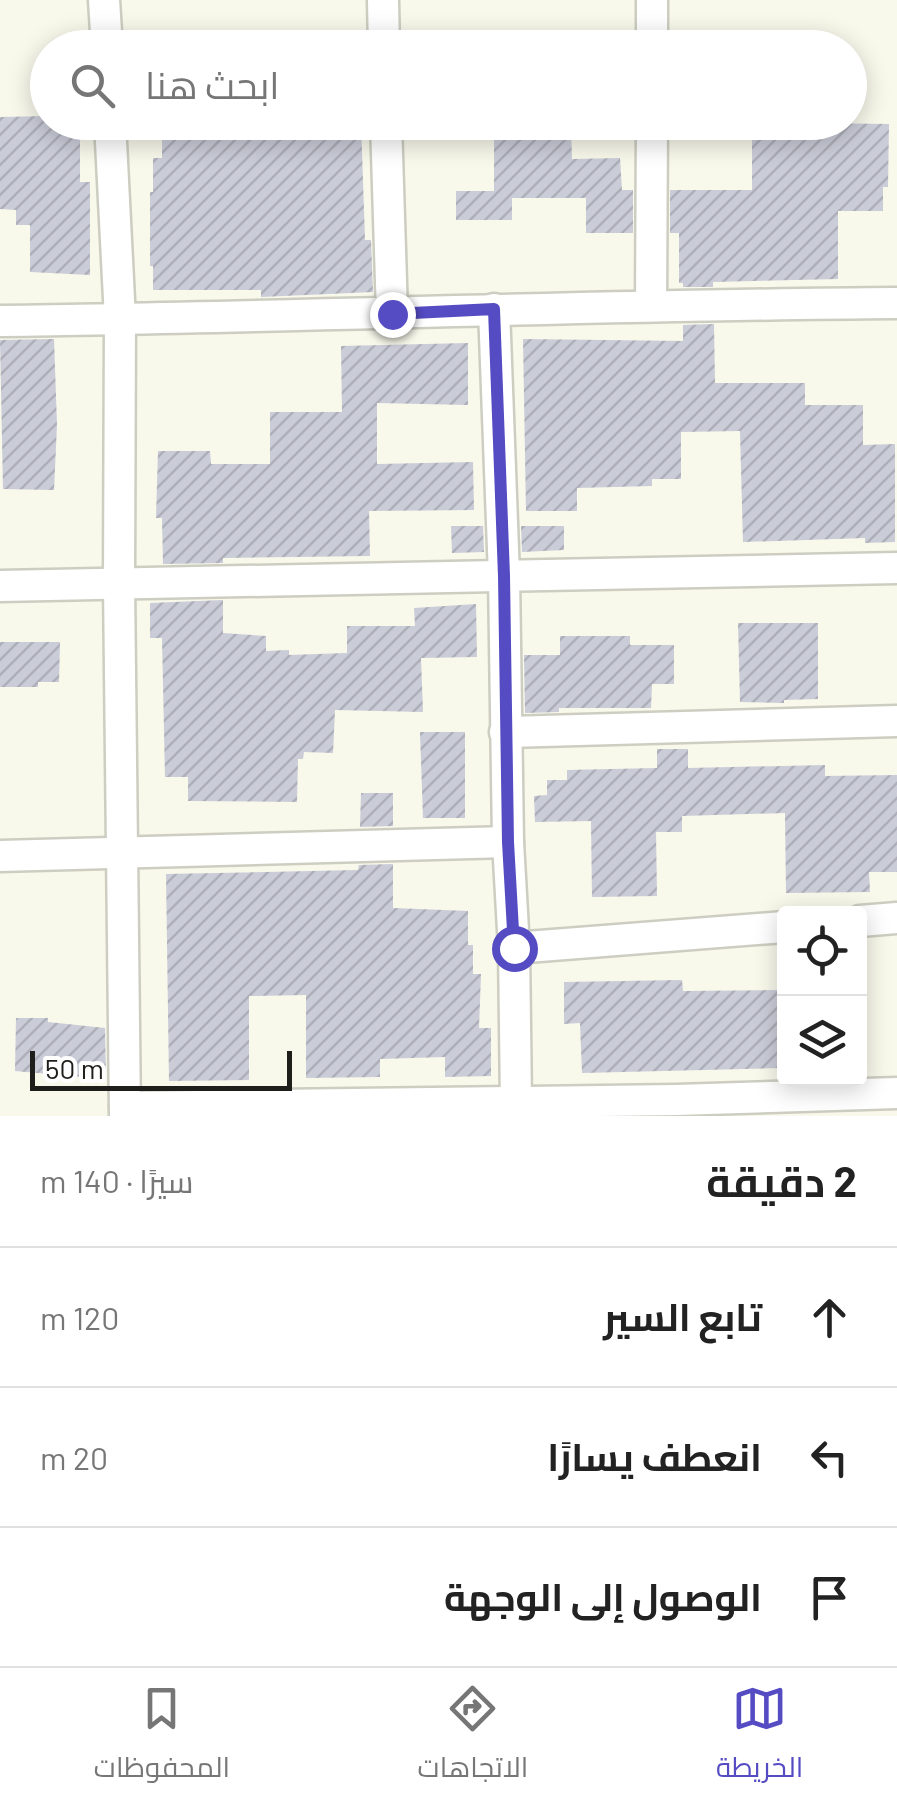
<!DOCTYPE html>
<html lang="ar">
<head>
<meta charset="utf-8">
<style>
	:root { --surface:#fff; --page:#f6f6f6; --text:#222; --muted:#767676; --line:#e0e0e0; --accent:#554bc3 }
	body { margin:0; font-family:Barlow,Cairo,sans-serif; background:var(--page); color:var(--text); direction:rtl }
	.controls { position:absolute; right:30px; bottom:30px; display:grid; overflow:hidden; border-radius:10px; box-shadow:0 5px 25px #0003 }
	.controls button { width:90px; height:90px; display:grid; place-items:center; padding:0; border:0; border-bottom:2px solid var(--line); background:var(--surface); color:var(--text); font:50px sans-serif }
	.scale { position:absolute; left:30px; bottom:25px; width:262px; box-sizing:border-box; padding-left:10px; border:5px solid #1e1e1a; border-top:0; font-size:28px; line-height:35px; white-space:nowrap; color:#1e1e1a; -webkit-text-stroke:8px #fff; paint-order:stroke }
	.stop { position:absolute; width:30px; height:30px; margin:-22px; border:8px solid #554bc3; border-radius:50%; background:#fff }
	.stop.end { background:#554bc3; border-color:#fff; box-shadow:0 2px 10px #0008 }
	.list { margin:0; padding:0; list-style:none }
	h2 { display:flex; justify-content:space-between; align-items:center; height:130px; margin:0; padding:0 40px; font-size:42px }
	h2 small { font-size:32px; font-weight:400; color:var(--muted) }
	.list li { display:grid; grid-template-columns:65px 1fr auto; gap:30px; align-items:center; box-sizing:border-box; height:140px; padding:0 40px; border-top:2px solid var(--line) }
	.list b { display:block; font-size:38px; white-space:nowrap }
	.list em { font-size:32px; font-style:normal; color:var(--muted) }
	.icon { flex:none; width:55px; height:55px; fill:none; stroke:currentColor; stroke-width:2; stroke-linecap:round; stroke-linejoin:round }
	.map { position:relative; flex:none; width:897px; height:1116px; overflow:hidden; direction:ltr }
	.search { position:absolute; background:var(--surface); box-shadow:0 5px 25px #0003; left:30px; right:30px; top:30px; height:110px; display:flex; align-items:center; gap:25px; box-sizing:border-box; padding:0 35px; border-radius:55px; color:var(--muted); font-size:38px }
	.sheet { height:550px; background:var(--surface) }
	nav { display:flex; justify-content:space-around; align-items:center; box-sizing:border-box; height:140px; border-top:2px solid var(--line); background:var(--surface); font-size:28px; color:var(--muted) }
	nav a { display:grid; justify-items:center; gap:5px }
	nav .on { color:var(--accent) }
	.map>svg:first-child { display:block }
	.building { fill:url(#building-hatch) }
	.lines { fill:none; stroke-linecap:round; stroke-linejoin:round }
	.street-casing { stroke:#cdcec1; stroke-width:35 }
	.street { stroke:#fff; stroke-width:30 }
	.route { stroke:#554bc3; stroke-width:12 }
</style>
</head>
<body>
<div class="map">
<svg width="897" height="1116" viewBox="0 0 897 1116">
	<defs>
		<pattern id="building-hatch" width="6" height="6" patternUnits="userSpaceOnUse" patternTransform="scale(2.5)"><rect width="6" height="6" fill="#caccd8"/><path d="M-1 1l2-2M0 6l6-6M5 7l2-2" fill="none" stroke="#adafb9"/></pattern>
	</defs>
	<rect width="100%" height="100%" fill="#f8f8eb"/>
	<!-- building -->
	<g class="building">
		<path d="M48 116V122H80V182H90V275L30 272V225H16V210L0 209V117Z"/>
		<path d="M162 122H361L365 240H371L373 292 261 297V290H153V266H150V192H153V158H162Z"/>
		<path d="M752 122 889 124 888 187H883V211H838V279L713 282V287H683V283H679V233H670V190H752Z"/>
		<path d="M494 129H571L572 159 620 158 622 190H633V233H586V198H512V220H456V191H494Z"/>
		<path d="M714 324 715 383H805V405H863V445L895 444V542L865 543V538L743 542 740 431 681 432V479H652V486L577 488V511H526L523 339 683 341V325Z"/>
		<path d="M54 339 57 425 54 490 3 489 0 340Z"/>
		<path d="M468 343V405L377 403V464L473 462 474 510 369 511 370 556 223 558V563L163 564 162 518H156L158 451H210L211 464H270V412H342L341 346Z"/>
		<path d="M451 526H483L484 552 452 553Z"/>
		<path d="M521 526H564V550L522 552Z"/>
		<path d="M223 600V633L266 636V651L289 650V655L347 653V626H415L414 608 476 604 477 657 421 658 423 712 335 710 333 753 304 752 303 759H298L297 802 188 801V777H165L162 638H150V603Z"/>
		<path d="M738 623H818V699L784 700V703L740 702Z"/>
		<path d="M560 636H630V645H674V684H652L651 708H559V712L525 713 524 655H560Z"/>
		<path d="M0 642H60L59 682H38V687H0Z"/>
		<path d="M420 732H465V818H423Z"/>
		<path d="M657 749H688V768L825 765V776L897 775V872H869L870 892 786 893 785 813 682 816V832H656L657 896 592 897 591 821 535 822 534 796 547 795V780H567V770L657 768Z"/>
		<path d="M361 793H393V826L360 827Z"/>
		<path d="M393 864V908L468 911V945H473V974H481L479 1028H491V1076L445 1077V1057L380 1059V1077L306 1078V995L249 996V1080L169 1081 166 874 358 870 359 865Z"/>
		<path d="M682 980 683 991 778 990 780 1068 582 1073 580 1023 564 1024V982Z"/>
		<path d="M16 1018H48V1022L105 1028 106 1079 15 1071Z"/>
	</g>
	<g class="lines">
		<defs>
			<g id="street">
				<path d="M104 0 107 48"/>
				<path d="M383 0 384 48"/>
				<path d="M652 48V0"/>
				<path d="M110 122 120 319 119 583 125 1116"/>
				<path d="M386 122 392 314"/>
				<path d="M651 305 652 122"/>
				<path d="M494 309 504 576 508 842 514 948 516 1103"/>
				<path d="M0 321C299 317 598 305 897 303"/>
				<path d="M0 586 897 568"/>
				<path d="M505 732 897 721"/>
				<path d="M0 856 508 842"/>
				<path d="M860 921 897 918"/>
				<path d="M514 948 784 927"/>
				<path d="M125 1107 676 1100 897 1093"/>
			</g>
		</defs>
		<!-- street casing -->
		<use href="#street" class="street-casing"/>
		<!-- street -->
		<use href="#street" class="street"/>
	</g>
	<g class="lines">
		<!-- route -->
		<path class="route" d="M392 314 494 309 504 576 508 842 514 948"/>
	</g>
</svg>
<div class="controls">
<button><svg class="icon" aria-label="locate" viewBox="0 0 24 24"><circle cx="12" cy="12" r="6"/><path d="M12 2v4M12 18v4M2 12h4M18 12h4"/></svg></button>
<button><svg class="icon" aria-label="layers" viewBox="0 0 24 24"><path d="M12 4l9 5-9 5-9-5zM3 14l9 5 9-5"/></svg></button>
</div>
<div class="scale">50 m</div>
<div class="stop" style="left:514px;top:948px"></div>
<div class="stop end" style="left:392px;top:314px"></div>
<div class="search"><svg class="icon" aria-label="search" viewBox="0 0 24 24"><circle cx="10" cy="10" r="6"/><path d="M15 15l6 6"/></svg>ابحث هنا</div>
</div>
<section class="sheet">
<h2>2 دقيقة<small>سيرًا · 140 m</small></h2>
<ul class="list">
<li><svg class="icon" aria-label="ahead" viewBox="0 0 24 24"><path d="M12 20V5M6 11l6-6 6 6"/></svg><div><b>تابع السير</b></div><em>120 m</em></li>
<li><svg class="icon" aria-label="left" viewBox="0 0 24 24"><path d="M17 20v-9H6M10 6l-5 5 5 5"/></svg><div><b>انعطف يسارًا</b></div><em>20 m</em></li>
<li><svg class="icon" aria-label="arrive" viewBox="0 0 24 24"><path d="M6 21V4h12l-3 4 3 4H6"/></svg><div><b>الوصول إلى الوجهة</b></div></li>
</ul>
</section>
<nav>
<a class="on"><svg class="icon" aria-label="map" viewBox="0 0 24 24"><path d="M3 6l6-2 6 2 6-2v14l-6 2-6-2-6 2zM9 4v14M15 6v14"/></svg>الخريطة</a>
<a><svg class="icon" aria-label="directions" viewBox="0 0 24 24"><path d="M12 3l9 9-9 9-9-9zM9 14v-3h6M13 9l2 2-2 2"/></svg>الاتجاهات</a>
<a><svg class="icon" aria-label="saved" viewBox="0 0 24 24"><path d="M7 4h10v16l-5-4-5 4z"/></svg>المحفوظات</a>
</nav>
</body>
</html>
